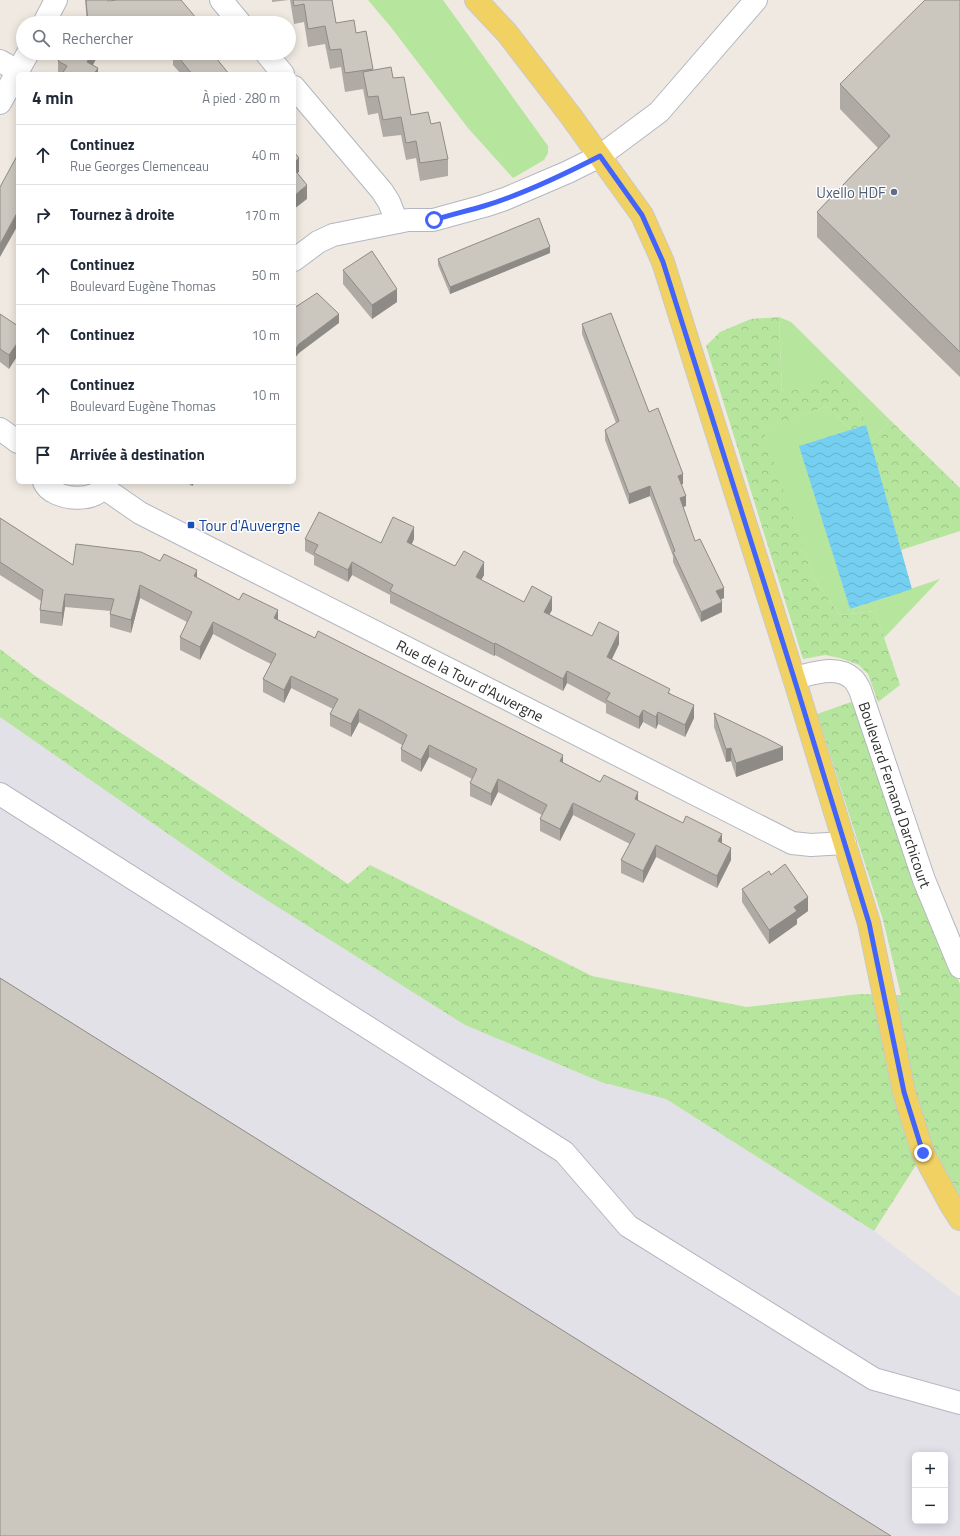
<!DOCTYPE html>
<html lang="fr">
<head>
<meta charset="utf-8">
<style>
	:root { --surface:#fff; --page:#f6f6f7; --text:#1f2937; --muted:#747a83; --line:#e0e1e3 }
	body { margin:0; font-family:"Titillium Web",sans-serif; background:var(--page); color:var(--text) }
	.controls { position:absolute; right:12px; bottom:12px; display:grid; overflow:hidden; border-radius:6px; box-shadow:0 2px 10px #0003 }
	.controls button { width:36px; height:36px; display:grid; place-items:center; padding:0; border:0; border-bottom:1px solid var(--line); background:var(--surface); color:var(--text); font:20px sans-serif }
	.stop { position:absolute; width:12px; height:12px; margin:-9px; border:3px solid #4264fb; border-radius:50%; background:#fff }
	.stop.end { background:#4264fb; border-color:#fff; box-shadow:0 1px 4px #0008 }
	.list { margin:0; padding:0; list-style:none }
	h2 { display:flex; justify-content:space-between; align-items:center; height:52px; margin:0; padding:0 16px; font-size:17px }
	h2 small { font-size:13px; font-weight:400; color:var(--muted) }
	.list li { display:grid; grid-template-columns:26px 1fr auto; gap:12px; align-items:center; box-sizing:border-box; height:60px; padding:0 16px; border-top:1px solid var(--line) }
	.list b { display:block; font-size:15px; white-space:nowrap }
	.list p { margin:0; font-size:13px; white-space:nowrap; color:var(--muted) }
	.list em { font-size:13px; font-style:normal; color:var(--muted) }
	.icon { flex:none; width:22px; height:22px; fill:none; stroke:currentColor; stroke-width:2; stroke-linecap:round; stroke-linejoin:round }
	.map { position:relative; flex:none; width:960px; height:1536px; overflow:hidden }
	.search { position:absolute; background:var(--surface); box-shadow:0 2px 10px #0003; left:16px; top:16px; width:280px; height:44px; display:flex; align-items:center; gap:10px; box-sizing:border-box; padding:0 14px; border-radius:22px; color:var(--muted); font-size:15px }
	.panel { position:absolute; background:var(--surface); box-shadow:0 2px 10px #0003; left:16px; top:72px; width:280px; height:412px; border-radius:6px }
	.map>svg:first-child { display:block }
	.industrial { fill:#e3e1e8; fill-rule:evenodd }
	.grass { fill:#b6e59e }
	.forest { fill:url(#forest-crowns) }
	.water { fill:url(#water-waves) }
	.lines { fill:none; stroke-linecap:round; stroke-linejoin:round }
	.minor-casing { stroke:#b4b7c1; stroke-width:24 }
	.major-casing { stroke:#c9c9c9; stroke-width:24 }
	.minor { stroke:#fff; stroke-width:22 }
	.major { stroke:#f2d163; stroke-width:22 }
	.wall { fill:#afaba4 }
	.shaded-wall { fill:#8e8b86 }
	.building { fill:#cbc7bf; stroke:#8e8b86 }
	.route { stroke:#4264fb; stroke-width:5 }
	.service-dot { fill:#5c6f8a; stroke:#fff; stroke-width:1.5 }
	.transit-dot { fill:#1a4fb4; stroke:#fff; stroke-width:1.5 }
	.labels { text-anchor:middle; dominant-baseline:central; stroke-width:3; stroke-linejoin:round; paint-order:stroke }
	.service-label { font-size:15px; fill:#4e5e75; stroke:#fff; text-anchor:end }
	.transit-label { font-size:15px; fill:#164399; stroke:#fff; text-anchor:start }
	.street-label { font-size:15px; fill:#2e2e2e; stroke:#fff }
</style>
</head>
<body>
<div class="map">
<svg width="960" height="1536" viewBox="0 0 960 1536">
	<defs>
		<pattern id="forest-crowns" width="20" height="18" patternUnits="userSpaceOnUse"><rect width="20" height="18" fill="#b6e59e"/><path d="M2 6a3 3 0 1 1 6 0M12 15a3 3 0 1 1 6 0" fill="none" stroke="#9dc588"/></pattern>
		<pattern id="water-waves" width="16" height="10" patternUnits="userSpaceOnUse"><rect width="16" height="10" fill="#75cff0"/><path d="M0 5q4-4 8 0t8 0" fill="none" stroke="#66b2ce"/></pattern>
	</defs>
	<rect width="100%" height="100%" fill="#efe9e1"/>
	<!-- industrial -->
	<path class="industrial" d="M0 717 230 877 465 1025 601 1082 666 1099 874 1231 960 1297V1536H0ZM915 1455H945V1521H915Z"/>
	<!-- grass -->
	<g class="grass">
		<path d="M368 0H443L548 146V153L544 160 513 178 468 128 390 26Z"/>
		<path d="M779 317 791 322 890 420 871 443 858 401 782 394Z"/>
		<path d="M827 406 851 430 800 446 850 609 940 579 884 638 875 611 840 615 813 577 762 429Z"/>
	</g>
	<!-- forest -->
	<g class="forest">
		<path d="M779 317 782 394 839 376 858 401 866 425 851 430 827 406 763 429 813 577 840 615 875 611 900 685 878 702 868 674 859 665 840 658 825 655 803 659 706 346 720 332 751 319Z"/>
		<path d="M890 420 960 488V531L901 550 871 443Z"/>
		<path d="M0 649 34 675 348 884 370 865 592 976 746 1007 860 994 901 995 883 920 817 714 854 701 946 953 960 984V1219L923 1154 874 1231 666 1099 601 1082 465 1025 230 877 0 717Z"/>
	</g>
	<!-- water -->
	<path class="water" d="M866 425 912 589 850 609 799 446Z"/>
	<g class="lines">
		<defs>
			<g id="minor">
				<path d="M221 0 240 23"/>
				<path d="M44 23 56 0"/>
				<path d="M266 53 283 74"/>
				<path d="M0 61 18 71"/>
				<path d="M294 87 382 191 389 202 397 222"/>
				<path d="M0 103 28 53"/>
				<path d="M294 260 318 242 333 235 408 220H433L484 206 505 199 568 172 600 156 659 112 756 0"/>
				<path d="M0 429 18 442"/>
				<path d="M44 482C52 501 100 505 106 482"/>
				<path id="s1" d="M104 488 140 513 792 843 811 845 845 843"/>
				<path id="s2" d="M794 678C812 674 837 664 853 679 856 682 858 686 860 690L924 880 960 967"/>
				<path d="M0 794 564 1152 628 1226 874 1379 960 1403"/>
			</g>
			<path id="major" d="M476 0 507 33 570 115 642 215 663 262 794 678 869 923 904 1092 923 1153 951 1205 960 1219"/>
		</defs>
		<!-- minor casing -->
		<use href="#minor" class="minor-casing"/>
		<!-- major casing -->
		<use href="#major" class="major-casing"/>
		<!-- minor -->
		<use href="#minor" class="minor"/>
		<!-- major -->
		<use href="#major" class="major"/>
	</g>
	<!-- wall -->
	<g class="wall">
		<path d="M85 0H108V1L197 19V23H87Z"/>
		<path d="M272 0H289L272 2Z"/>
		<path d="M290 0H332L336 23 356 33 366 31 373 70 393 78 411 115 431 124 448 159V176L420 181 416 158 406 160 401 135 383 137 378 113 368 115 363 89 345 92 341 67 330 69 325 44 308 47 304 22 294 24Z"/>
		<path d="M960 0V377L817 237V212L878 148 840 109V84Z"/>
		<path d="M99 53 93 65 98 74H58V61Z"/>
		<path d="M173 53H212L229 74H181L173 65Z"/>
		<path d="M550 253 450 294 438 265V259Z"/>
		<path d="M343 270 397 302 372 319 343 284Z"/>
		<path d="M0 314 18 326 9 369 0 362Z"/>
		<path d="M582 324 649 412 683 484 681 485 686 506 683 507 695 541 724 598 720 600 722 612 701 622 673 562V556L650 496 629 504 605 440V430L616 423 582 334Z"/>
		<path d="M186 482H195L192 486Z"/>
		<path d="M0 518 73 565 160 561 197 578 239 600 722 843 731 860 717 888 656 857 643 883 621 873V860L630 844 573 815 560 841 540 831V819L542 815 498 792 491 806 470 796V783L472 779 453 769 429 757 421 772 401 761V749L402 745 382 734 359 722 351 737 330 726V714L333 709 291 688 284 703 263 692V679L271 664 243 650 213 634 200 660 180 650V637L187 622 140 598 131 633 110 627V614L111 611 65 607 62 626 40 623V610L41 601 0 575Z"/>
		<path d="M305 539 381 543 414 539 411 545 455 566 484 575 481 580 524 602 552 610 549 614 592 636 619 644 612 659 670 693 694 718 685 737 658 724 656 729 643 722 639 729 606 713V704L567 683 563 691 495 655 494 656 390 603V595L352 575 348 582 314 565V556L305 551Z"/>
		<path d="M714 713 783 760 736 777 731 761 726 762 714 727Z"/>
		<path d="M771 875 808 911 797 919V924L769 944 742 902V889Z"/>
	</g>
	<!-- shaded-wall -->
	<g class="shaded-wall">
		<path d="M92 53H99L88 74 87 62Z"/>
		<path d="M98 68V74H94Z"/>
		<path d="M299 158V172L294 176V163Z"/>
		<path d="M307 185V199L294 209V196Z"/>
		<path d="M18 211V225L0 257V244Z"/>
		<path d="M550 247V253L450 294V287Z"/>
		<path d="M397 289V302L372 319V305Z"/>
		<path d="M339 314V323L299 353 294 359V351L299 344Z"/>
		<path d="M18 342V355L9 369V355Z"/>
		<path d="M683 474V484L678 486V476Z"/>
		<path d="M192 482H195L192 486Z"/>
		<path d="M650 486V496L629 504V494Z"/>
		<path d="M686 496V506L680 508V498Z"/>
		<path d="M414 527V539L407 555V542Z"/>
		<path d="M352 562V575L348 582V570Z"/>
		<path d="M484 562V575L476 590V577Z"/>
		<path d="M197 570V583L194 576Z"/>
		<path d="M140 585V598L131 633V620Z"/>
		<path d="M724 588V598L716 602V591Z"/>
		<path d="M65 594V607L62 626V613Z"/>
		<path d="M552 597V610L544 624V612Z"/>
		<path d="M722 602V612L701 622V612Z"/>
		<path d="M278 610V623L274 618Z"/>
		<path d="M213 622V634L200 660V647Z"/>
		<path d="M619 632V644L607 669V657Z"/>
		<path d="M495 643V655L494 656V644Z"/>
		<path d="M567 671V683L563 691V679Z"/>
		<path d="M291 676V688L284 703V690Z"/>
		<path d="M694 705V718L685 737V725Z"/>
		<path d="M359 709V722L351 737V724Z"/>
		<path d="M643 710V722L639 729V717Z"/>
		<path d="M658 712V724L656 729V717Z"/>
		<path d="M429 745V757L421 772V760Z"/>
		<path d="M783 747V760L736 777V763Z"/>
		<path d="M731 748V761L726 762V749Z"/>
		<path d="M563 755V767L560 761Z"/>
		<path d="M498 779V792L491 806V794Z"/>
		<path d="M638 792V804L635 799Z"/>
		<path d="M573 803V815L560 841V829Z"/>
		<path d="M722 834V847L718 841Z"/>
		<path d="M656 845V857L643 883V871Z"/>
		<path d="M731 848V860L717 888V876Z"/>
		<path d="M808 897V911L797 919V924L769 944V930L794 907Z"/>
	</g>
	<!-- building -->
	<g class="building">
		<path d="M86 0H108V1L117 0H181L197 19 154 23H88Z"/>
		<path d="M293 0H332L336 23 354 20 356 33 366 31 373 69 345 73 341 49 330 50 325 26 308 29 304 4 294 6Z"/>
		<path d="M925 0H960V352L817 212 890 136 840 84Z"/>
		<path d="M62 53H92L87 62 98 68 94 74H62L67 66 58 61Z"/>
		<path d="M175 53H212L229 74H192Z"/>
		<path d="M391 67 393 78 404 77 411 115 428 112 431 124 440 122 448 159 420 163 416 141 406 143 401 117 383 120 378 96 368 97 363 72Z"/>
		<path d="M294 152 299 158 294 163Z"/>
		<path d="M18 154V211L0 244V187Z"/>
		<path d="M294 169 307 185 294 196Z"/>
		<path d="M539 218 550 247 450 287 438 259Z"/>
		<path d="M372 251 397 289 372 305 343 270Z"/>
		<path d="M317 293 339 314 299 344 294 351V308Z"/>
		<path d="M611 313 649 412 658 408 683 474 678 476 686 496 680 498 695 541 700 539 724 588 716 591 722 602 701 612 673 552 675 551 650 486 629 494 605 430 619 421 582 324Z"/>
		<path d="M0 314 18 326V342L9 355 0 349Z"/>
		<path d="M319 512 381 543 393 517 414 527 407 542 455 566 464 551 484 562 476 577 524 602 532 586 552 597 544 612 592 636 599 622 619 632 607 657 670 689 668 693 694 705 685 725 658 712 656 717 643 710 639 717 606 700 610 693 567 671 563 679 495 643 494 644 390 591 393 585 352 562 348 570 314 553 318 545 305 539Z"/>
		<path d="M0 518 73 565 76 544 141 552 160 561 164 554 197 570 194 576 239 600 243 593 278 610 274 618 315 638 318 631 563 755 560 761 600 782 604 775 638 792 635 799 683 823 686 816 722 834 718 841 731 848 717 876 656 845 643 871 621 860 635 834 573 803 560 829 540 819 547 805 498 779 491 794 470 783 477 769 429 745 421 760 401 749 407 735 382 721 359 709 351 724 330 714 338 699 291 676 284 690 263 679 276 654 243 637 213 622 200 647 180 637 192 612 140 585 131 620 110 614 114 599 65 594 62 613 40 610 43 590 0 562Z"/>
		<path d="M714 713 766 738 783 747 736 763 731 748 726 749Z"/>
		<path d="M785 864 808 897 794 907 797 911 769 930 742 889 769 871 771 875Z"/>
		<path d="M0 978 891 1536H0Z"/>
	</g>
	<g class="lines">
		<!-- route -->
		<path class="route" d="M434 220C450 215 467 211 484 206 524 194 563 175 600 156L642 215 663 262 794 678 869 923 904 1092 923 1153"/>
	</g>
	<!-- markers -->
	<circle class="service-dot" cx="894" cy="192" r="4"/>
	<rect class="transit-dot" x="187" y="521" width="8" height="8" rx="2"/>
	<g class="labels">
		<!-- service labels -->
		<g class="service-label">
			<text x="886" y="192">Uxello HDF</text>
		</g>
		<!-- transit labels -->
		<g class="transit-label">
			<text x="199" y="525">Tour d'Auvergne</text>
		</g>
		<!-- street labels -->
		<g class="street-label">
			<text stroke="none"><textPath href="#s1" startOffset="414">Rue de la Tour d'Auvergne</textPath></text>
			<text stroke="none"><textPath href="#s2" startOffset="185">Boulevard Fernand Darchicourt</textPath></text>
		</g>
	</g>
</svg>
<div class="controls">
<button>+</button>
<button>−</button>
</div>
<div class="stop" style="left:434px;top:220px"></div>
<div class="stop end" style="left:923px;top:1153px"></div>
<div class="search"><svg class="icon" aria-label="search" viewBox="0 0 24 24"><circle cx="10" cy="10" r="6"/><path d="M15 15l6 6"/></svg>Rechercher</div>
<section class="panel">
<h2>4 min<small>À pied · 280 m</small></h2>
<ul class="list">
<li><svg class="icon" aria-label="ahead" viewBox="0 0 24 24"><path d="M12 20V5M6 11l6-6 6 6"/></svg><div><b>Continuez</b><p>Rue Georges Clemenceau</p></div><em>40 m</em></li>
<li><svg class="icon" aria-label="right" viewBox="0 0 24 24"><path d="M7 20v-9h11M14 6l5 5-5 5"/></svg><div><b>Tournez à droite</b></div><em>170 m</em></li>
<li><svg class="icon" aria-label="ahead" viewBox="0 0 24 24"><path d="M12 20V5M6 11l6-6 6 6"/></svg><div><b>Continuez</b><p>Boulevard Eugène Thomas</p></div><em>50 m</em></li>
<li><svg class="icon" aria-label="ahead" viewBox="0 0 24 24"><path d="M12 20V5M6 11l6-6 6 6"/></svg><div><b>Continuez</b></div><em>10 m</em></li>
<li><svg class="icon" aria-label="ahead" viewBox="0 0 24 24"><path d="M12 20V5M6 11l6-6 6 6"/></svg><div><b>Continuez</b><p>Boulevard Eugène Thomas</p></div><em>10 m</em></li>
<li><svg class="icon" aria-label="arrive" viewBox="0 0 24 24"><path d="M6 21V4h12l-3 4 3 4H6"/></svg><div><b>Arrivée à destination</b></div></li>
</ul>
</section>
</div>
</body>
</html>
